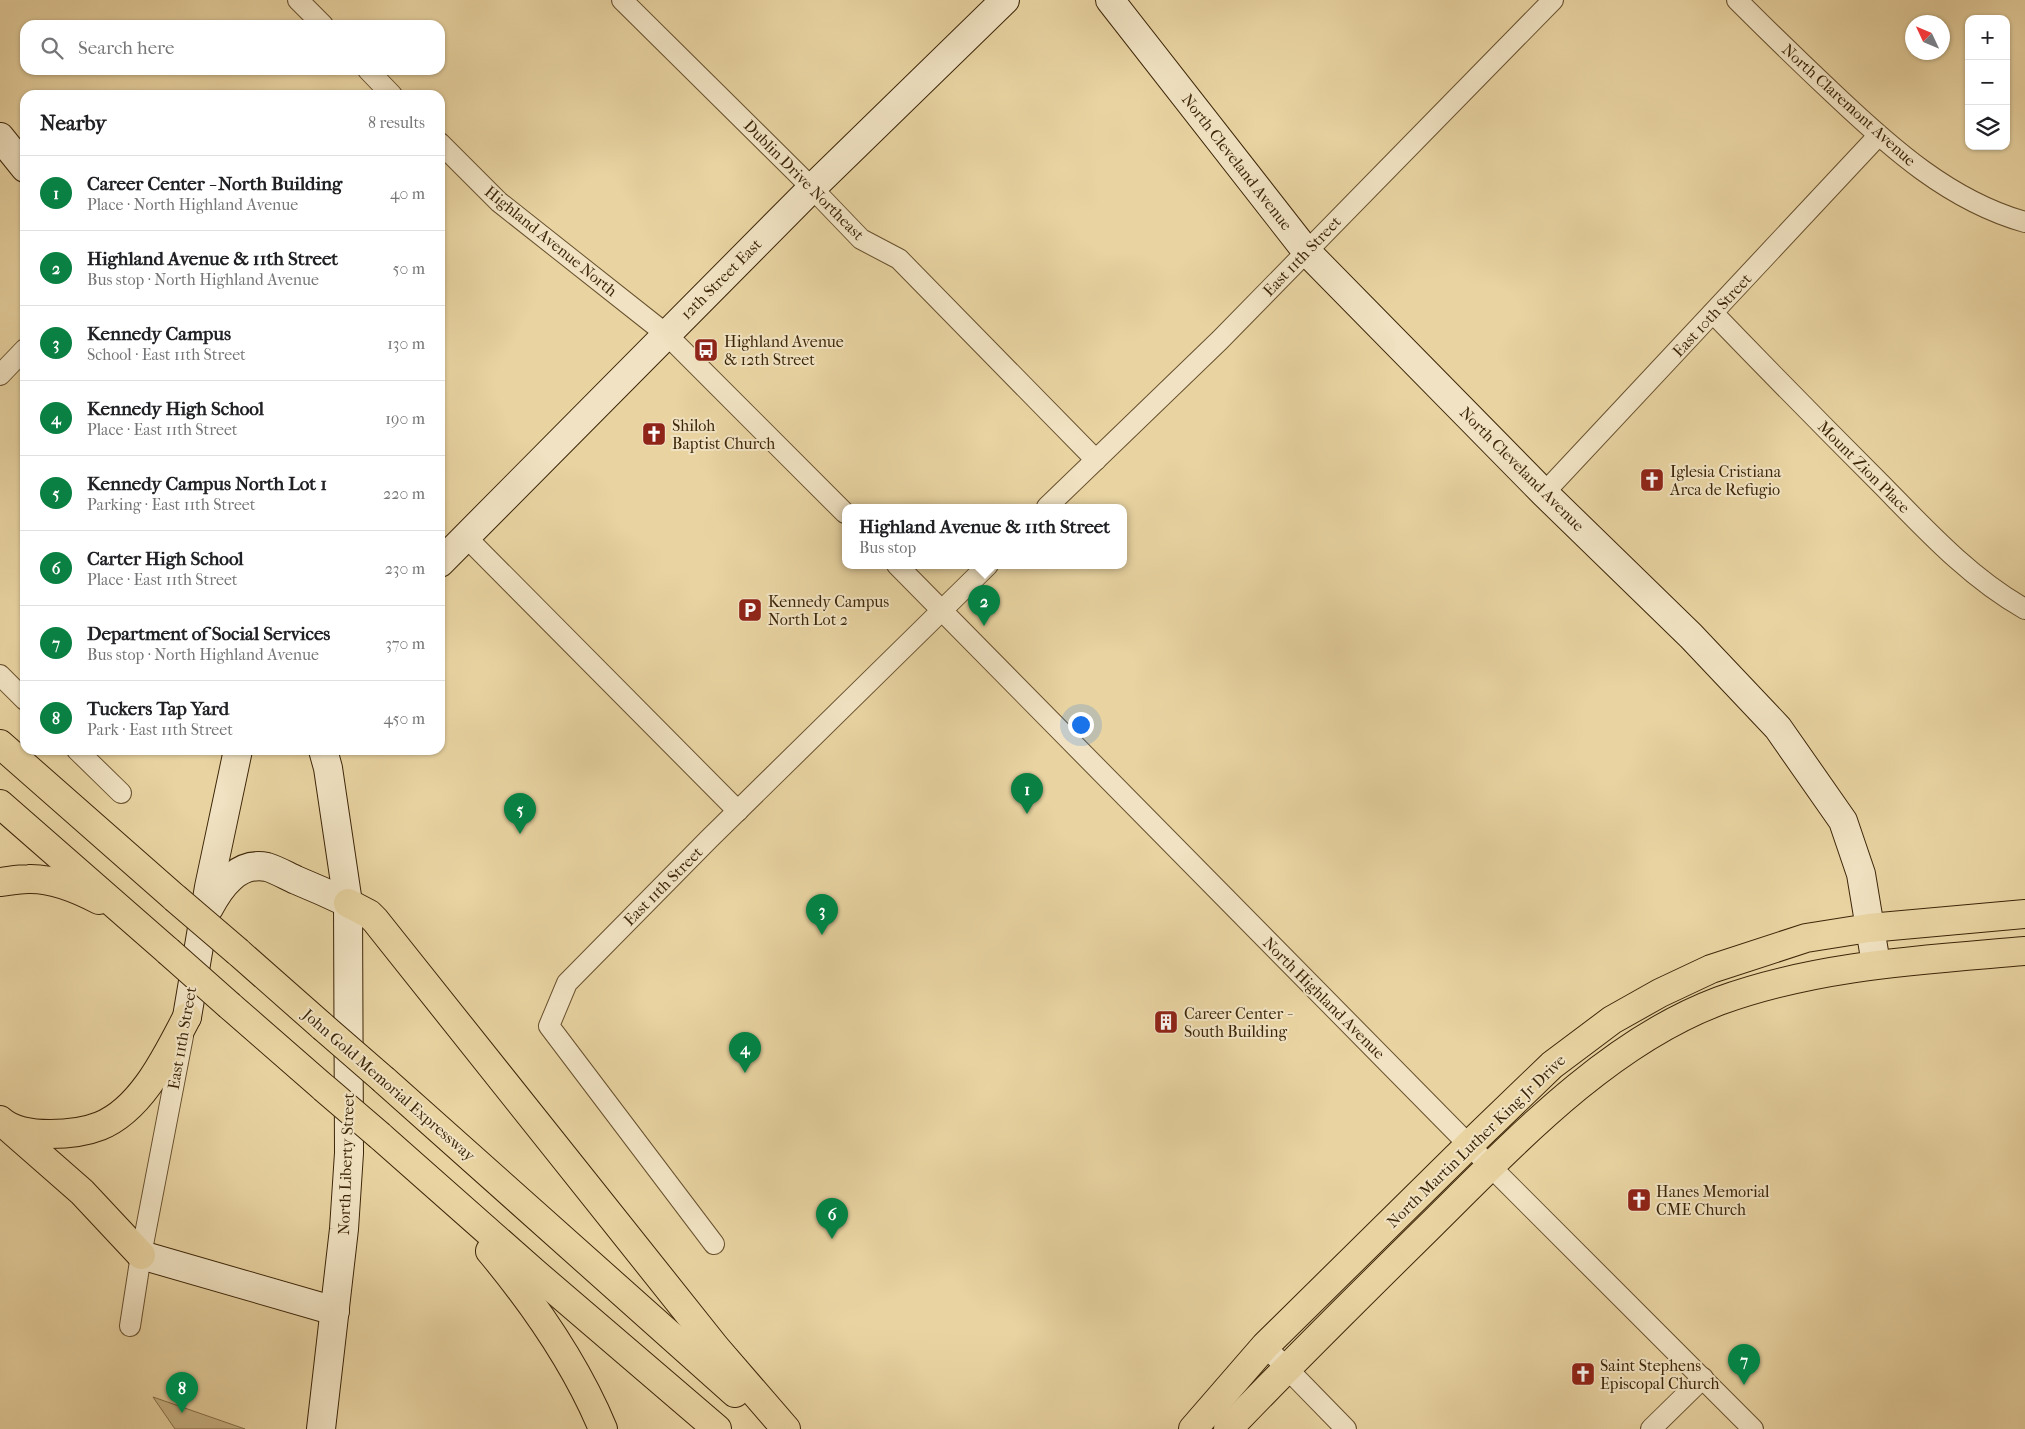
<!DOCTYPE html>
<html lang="en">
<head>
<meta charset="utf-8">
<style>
	:root { --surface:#fff; --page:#f2f2f2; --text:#202124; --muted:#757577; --line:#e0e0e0; --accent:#0b8043 }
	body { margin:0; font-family:"IM FELL French Canon",serif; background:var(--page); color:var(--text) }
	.controls { position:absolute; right:15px; top:15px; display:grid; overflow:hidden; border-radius:10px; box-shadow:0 1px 4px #0004 }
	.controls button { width:45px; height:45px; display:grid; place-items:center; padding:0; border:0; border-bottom:1px solid var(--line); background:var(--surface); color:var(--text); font:25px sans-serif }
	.compass { position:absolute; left:1905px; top:15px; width:45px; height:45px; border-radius:50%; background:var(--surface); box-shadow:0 1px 4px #0004; rotate:314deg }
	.you { position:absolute; left:1080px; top:724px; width:18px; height:18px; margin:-12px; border:4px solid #fff; border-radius:50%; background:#1a73e8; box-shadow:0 0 0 8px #1a73e833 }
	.badge { display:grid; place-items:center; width:32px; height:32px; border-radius:50%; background:var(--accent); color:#fff; font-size:16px; font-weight:700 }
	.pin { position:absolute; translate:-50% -41px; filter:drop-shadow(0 1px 2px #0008) }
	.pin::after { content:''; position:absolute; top:26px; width:18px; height:15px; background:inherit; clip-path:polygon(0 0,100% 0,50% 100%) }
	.popup { position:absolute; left:842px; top:504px; width:285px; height:65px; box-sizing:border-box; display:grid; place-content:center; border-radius:10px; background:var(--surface); filter:drop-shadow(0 1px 4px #0005); font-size:16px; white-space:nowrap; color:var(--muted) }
	.popup b { font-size:19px; color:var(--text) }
	.popup::after { content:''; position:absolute; left:50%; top:100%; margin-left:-10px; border:10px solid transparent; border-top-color:var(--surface) }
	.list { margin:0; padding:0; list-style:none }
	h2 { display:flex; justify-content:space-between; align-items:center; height:65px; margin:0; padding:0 20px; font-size:21px }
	h2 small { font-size:16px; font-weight:400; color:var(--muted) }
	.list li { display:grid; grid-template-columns:32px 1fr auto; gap:15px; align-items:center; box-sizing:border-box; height:75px; padding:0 20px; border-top:1px solid var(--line) }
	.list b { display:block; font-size:19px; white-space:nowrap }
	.list p { margin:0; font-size:16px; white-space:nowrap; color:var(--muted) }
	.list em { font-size:16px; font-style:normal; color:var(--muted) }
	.icon { flex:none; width:28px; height:28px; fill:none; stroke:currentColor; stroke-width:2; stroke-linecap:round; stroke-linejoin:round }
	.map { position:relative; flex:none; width:2025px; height:1429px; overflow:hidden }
	.search { position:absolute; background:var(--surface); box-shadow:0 1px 4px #0004; left:20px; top:20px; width:425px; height:55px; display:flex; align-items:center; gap:12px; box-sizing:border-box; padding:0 18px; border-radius:15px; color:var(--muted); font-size:19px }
	.panel { position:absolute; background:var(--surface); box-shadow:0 1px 4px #0004; left:20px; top:90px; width:425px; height:665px; border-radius:15px }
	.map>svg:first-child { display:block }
	.green { fill:#cbb687; stroke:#846e48 }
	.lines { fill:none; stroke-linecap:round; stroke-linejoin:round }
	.street-casing { stroke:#68512f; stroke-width:22 }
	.secondary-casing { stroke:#3d2609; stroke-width:30 }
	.primary-casing { stroke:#3d2609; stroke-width:30 }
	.highway-casing { stroke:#3d2609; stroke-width:30 }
	.street { stroke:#f0e2c2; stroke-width:20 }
	.secondary { stroke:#f0e2c2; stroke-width:28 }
	.primary { stroke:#e8d3a1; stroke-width:28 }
	.highway { stroke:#e8d3a1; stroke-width:28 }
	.highway-bridge-casing { stroke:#3d2609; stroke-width:30; stroke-linecap:butt }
	.highway-bridge { stroke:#e8d3a1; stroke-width:28 }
	.labels { text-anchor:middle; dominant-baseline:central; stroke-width:4; stroke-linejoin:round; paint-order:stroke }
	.street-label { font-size:16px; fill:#3d2609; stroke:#f0e2c2 }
	.poi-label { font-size:16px; fill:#3d2609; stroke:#f0e2c2; text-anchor:start }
</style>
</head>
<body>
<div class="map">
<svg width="2025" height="1429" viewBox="0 0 2025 1429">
	<rect width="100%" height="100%" fill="#e8d3a1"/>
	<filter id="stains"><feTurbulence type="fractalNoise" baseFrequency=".004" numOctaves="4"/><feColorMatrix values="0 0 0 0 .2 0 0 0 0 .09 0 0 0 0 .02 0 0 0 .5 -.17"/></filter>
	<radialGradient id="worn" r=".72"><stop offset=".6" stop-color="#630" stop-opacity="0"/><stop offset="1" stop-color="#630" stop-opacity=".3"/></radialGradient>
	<!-- green -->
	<path class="green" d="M153 1397 245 1429H175Z"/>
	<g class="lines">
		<defs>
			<g id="street">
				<path d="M298 0 323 25"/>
				<path d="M622 0 812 188 861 239 899 259 1096 460"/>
				<path d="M1737 0C1769 32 1802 64 1835 95 1891 148 1950 201 2025 222"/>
				<path d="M368 70 392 95"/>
				<path d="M440 143 499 202 666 334 845 513"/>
				<path d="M1713 313C1769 371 1825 428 1882 485 1926 530 1970 578 2025 609"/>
				<path d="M0 375 25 349"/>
				<path d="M1544 493 1878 136"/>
				<path d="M1047 507 1220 340 1553 0"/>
				<path d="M466 537 738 811"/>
				<path d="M897 565 1469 1145 1753 1429"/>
				<path d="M0 675 25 700"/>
				<path d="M77 750 121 793"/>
				<path d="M714 1244 549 1026 567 983 709 839 988 565"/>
				<path d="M130 1326 141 1255 183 1036"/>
				<path d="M1265 1346 1346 1429"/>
				<path d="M1651 1429 1703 1378"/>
			</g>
			<g id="secondary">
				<path d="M1110 0 1307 252 1544 493 1691 636 1778 728 1843 821 1861 874 1876 964"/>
				<path d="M0 137 25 168"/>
				<path d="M440 563 812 188 1005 0"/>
				<path d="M209 908C220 887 238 861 267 867 277 870 287 876 296 880 313 887 331 895 348 903"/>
				<path d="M187 1017 209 887 238 750"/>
				<path d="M141 1255 335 1311"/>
				<path d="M321 1429 344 1229 349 1153 348 903 328 768 323 750"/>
			</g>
			<g id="primary">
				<path d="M1193 1429 1265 1346 1469 1145 1552 1065 1612 1020 1660 993 1711 969 1806 938 1869 928 2025 914"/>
				<path d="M1228 1429C1294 1360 1362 1293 1430 1226 1514 1143 1607 1043 1719 1001 1818 965 1922 960 2025 951"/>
			</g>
			<g id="highway">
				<path d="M0 744 175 898"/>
				<path d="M0 804 168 951"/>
				<path d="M0 882C9 881 19 879 28 879 53 878 78 889 99 900"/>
				<path d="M348 903 369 914 375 920 716 1348 786 1429"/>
				<path d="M238 952 323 1027"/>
				<path d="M230 1006 324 1088"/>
				<path d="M384 1080 735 1393"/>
				<path d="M0 1120C13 1132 34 1134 50 1134 67 1134 85 1132 100 1126 142 1109 167 1055 187 1017"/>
				<path d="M9 1128 82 1192 141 1255"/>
				<path d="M380 1136 535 1273 717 1429"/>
				<path d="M490 1251C535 1305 576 1364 603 1429"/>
			</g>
		</defs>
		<!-- street casing -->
		<use href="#street" class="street-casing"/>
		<!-- secondary casing -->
		<use href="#secondary" class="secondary-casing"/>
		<!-- primary casing -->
		<use href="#primary" class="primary-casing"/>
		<!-- highway casing -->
		<use href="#highway" class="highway-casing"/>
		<!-- street -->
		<use href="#street" class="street"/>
		<!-- secondary -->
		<use href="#secondary" class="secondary"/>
		<!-- primary -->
		<use href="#primary" class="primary"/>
		<!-- highway -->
		<use href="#highway" class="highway"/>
		<defs>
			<g id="highway-bridge">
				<path d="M175 898 238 952"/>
				<path d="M168 951 230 1006"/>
				<path d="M323 1027 384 1080"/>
				<path d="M324 1088 380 1136"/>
			</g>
		</defs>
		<!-- highway-bridge casing -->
		<use href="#highway-bridge" class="highway-bridge-casing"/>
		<!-- highway-bridge -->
		<use href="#highway-bridge" class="highway-bridge"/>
	</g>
	<!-- icons -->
	<defs>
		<symbol id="bus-square" viewBox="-11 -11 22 22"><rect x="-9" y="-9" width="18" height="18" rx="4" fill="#8f2418" stroke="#f0e2c2"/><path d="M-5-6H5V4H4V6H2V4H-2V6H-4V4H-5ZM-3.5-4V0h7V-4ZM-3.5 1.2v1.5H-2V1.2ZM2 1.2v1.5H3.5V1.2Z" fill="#fff"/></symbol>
		<symbol id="church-square" viewBox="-11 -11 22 22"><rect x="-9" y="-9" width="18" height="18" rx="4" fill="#8f2418" stroke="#f0e2c2"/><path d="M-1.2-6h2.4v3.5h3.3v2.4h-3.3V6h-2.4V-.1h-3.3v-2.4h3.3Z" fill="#fff"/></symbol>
		<symbol id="parking-square" viewBox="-11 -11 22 22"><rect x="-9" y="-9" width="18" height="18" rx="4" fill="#8f2418" stroke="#f0e2c2"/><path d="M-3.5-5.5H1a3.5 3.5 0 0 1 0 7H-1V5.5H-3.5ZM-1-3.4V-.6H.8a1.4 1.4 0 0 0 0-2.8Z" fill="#fff"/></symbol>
		<symbol id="building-square" viewBox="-11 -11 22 22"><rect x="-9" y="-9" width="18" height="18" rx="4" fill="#8f2418" stroke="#f0e2c2"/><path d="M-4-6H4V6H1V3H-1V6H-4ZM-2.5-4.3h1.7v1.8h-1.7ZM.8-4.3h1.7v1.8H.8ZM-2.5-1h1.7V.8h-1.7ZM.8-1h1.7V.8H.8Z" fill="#fff"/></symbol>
	</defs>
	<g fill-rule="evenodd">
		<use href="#bus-square" x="692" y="336" width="28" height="28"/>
		<use href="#church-square" x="640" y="420" width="28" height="28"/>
		<use href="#church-square" x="1638" y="466" width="28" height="28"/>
		<use href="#parking-square" x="736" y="596" width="28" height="28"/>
		<use href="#building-square" x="1152" y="1008" width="28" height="28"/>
		<use href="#church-square" x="1625" y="1186" width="28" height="28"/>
		<use href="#church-square" x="1569" y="1360" width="28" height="28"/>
	</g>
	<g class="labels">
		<!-- street labels -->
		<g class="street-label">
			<text transform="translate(1849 105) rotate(42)">North Claremont Avenue</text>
			<text transform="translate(1237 162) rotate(52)">North Cleveland Avenue</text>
			<text transform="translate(804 180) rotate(45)">Dublin Drive Northeast</text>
			<text transform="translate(551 241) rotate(39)">Highland Avenue North</text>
			<text transform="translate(1302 256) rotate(-46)">East 11th Street</text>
			<text transform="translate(721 279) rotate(-45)">12th Street East</text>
			<text transform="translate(1712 315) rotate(-47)">East 10th Street</text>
			<text transform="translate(1864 467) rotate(45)">Mount Zion Place</text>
			<text transform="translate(1522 469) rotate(45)">North Cleveland Avenue</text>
			<text transform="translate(663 886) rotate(-45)">East 11th Street</text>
			<text transform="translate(1324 998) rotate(45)">North Highland Avenue</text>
			<text transform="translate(182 1038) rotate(-80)">East 11th Street</text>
			<text transform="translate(389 1085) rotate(41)">John Gold Memorial Expressway</text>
			<text transform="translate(1476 1141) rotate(-44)">North Martin Luther King Jr Drive</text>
			<text transform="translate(346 1164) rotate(-88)">North Liberty Street</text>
		</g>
		<!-- poi labels -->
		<g class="poi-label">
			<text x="724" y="341">Highland Avenue<tspan x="724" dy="18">&amp; 12th Street</tspan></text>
			<text x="672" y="425">Shiloh<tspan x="672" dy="18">Baptist Church</tspan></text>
			<text x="1670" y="471">Iglesia Cristiana<tspan x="1670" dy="18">Arca de Refugio</tspan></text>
			<text x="768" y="601">Kennedy Campus<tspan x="768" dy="18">North Lot 2</tspan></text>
			<text x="1184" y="1013">Career Center -<tspan x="1184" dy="18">South Building</tspan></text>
			<text x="1656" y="1191">Hanes Memorial<tspan x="1656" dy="18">CME Church</tspan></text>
			<text x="1600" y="1365">Saint Stephens<tspan x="1600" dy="18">Episcopal Church</tspan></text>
		</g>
	</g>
	<rect width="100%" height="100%" filter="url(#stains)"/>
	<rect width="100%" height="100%" fill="url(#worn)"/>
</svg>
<div class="controls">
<button>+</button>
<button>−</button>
<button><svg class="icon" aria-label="layers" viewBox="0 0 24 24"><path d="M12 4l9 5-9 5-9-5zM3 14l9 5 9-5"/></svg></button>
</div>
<svg class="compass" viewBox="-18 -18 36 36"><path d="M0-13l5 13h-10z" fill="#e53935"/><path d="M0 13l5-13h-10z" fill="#757577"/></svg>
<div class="you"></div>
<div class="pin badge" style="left:1027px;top:814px">1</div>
<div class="pin badge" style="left:984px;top:626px">2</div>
<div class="popup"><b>Highland Avenue &amp; 11th Street</b>Bus stop</div>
<div class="pin badge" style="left:822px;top:935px">3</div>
<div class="pin badge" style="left:745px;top:1073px">4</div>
<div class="pin badge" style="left:520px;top:834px">5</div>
<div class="pin badge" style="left:832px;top:1239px">6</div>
<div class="pin badge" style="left:1744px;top:1385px">7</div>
<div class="pin badge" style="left:182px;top:1413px">8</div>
<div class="search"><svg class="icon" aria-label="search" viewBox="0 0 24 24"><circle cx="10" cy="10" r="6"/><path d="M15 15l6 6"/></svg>Search here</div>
<section class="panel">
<h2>Nearby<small>8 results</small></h2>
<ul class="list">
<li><span class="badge">1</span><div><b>Career Center - North Building</b><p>Place · North Highland Avenue</p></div><em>40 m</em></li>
<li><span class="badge">2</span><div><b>Highland Avenue &amp; 11th Street</b><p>Bus stop · North Highland Avenue</p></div><em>50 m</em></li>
<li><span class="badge">3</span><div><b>Kennedy Campus</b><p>School · East 11th Street</p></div><em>130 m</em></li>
<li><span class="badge">4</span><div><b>Kennedy High School</b><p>Place · East 11th Street</p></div><em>190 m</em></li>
<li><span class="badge">5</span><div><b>Kennedy Campus North Lot 1</b><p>Parking · East 11th Street</p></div><em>220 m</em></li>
<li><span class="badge">6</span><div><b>Carter High School</b><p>Place · East 11th Street</p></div><em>230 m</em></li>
<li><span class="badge">7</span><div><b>Department of Social Services</b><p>Bus stop · North Highland Avenue</p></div><em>370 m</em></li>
<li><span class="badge">8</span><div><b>Tuckers Tap Yard</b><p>Park · East 11th Street</p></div><em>450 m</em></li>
</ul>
</section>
</div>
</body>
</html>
